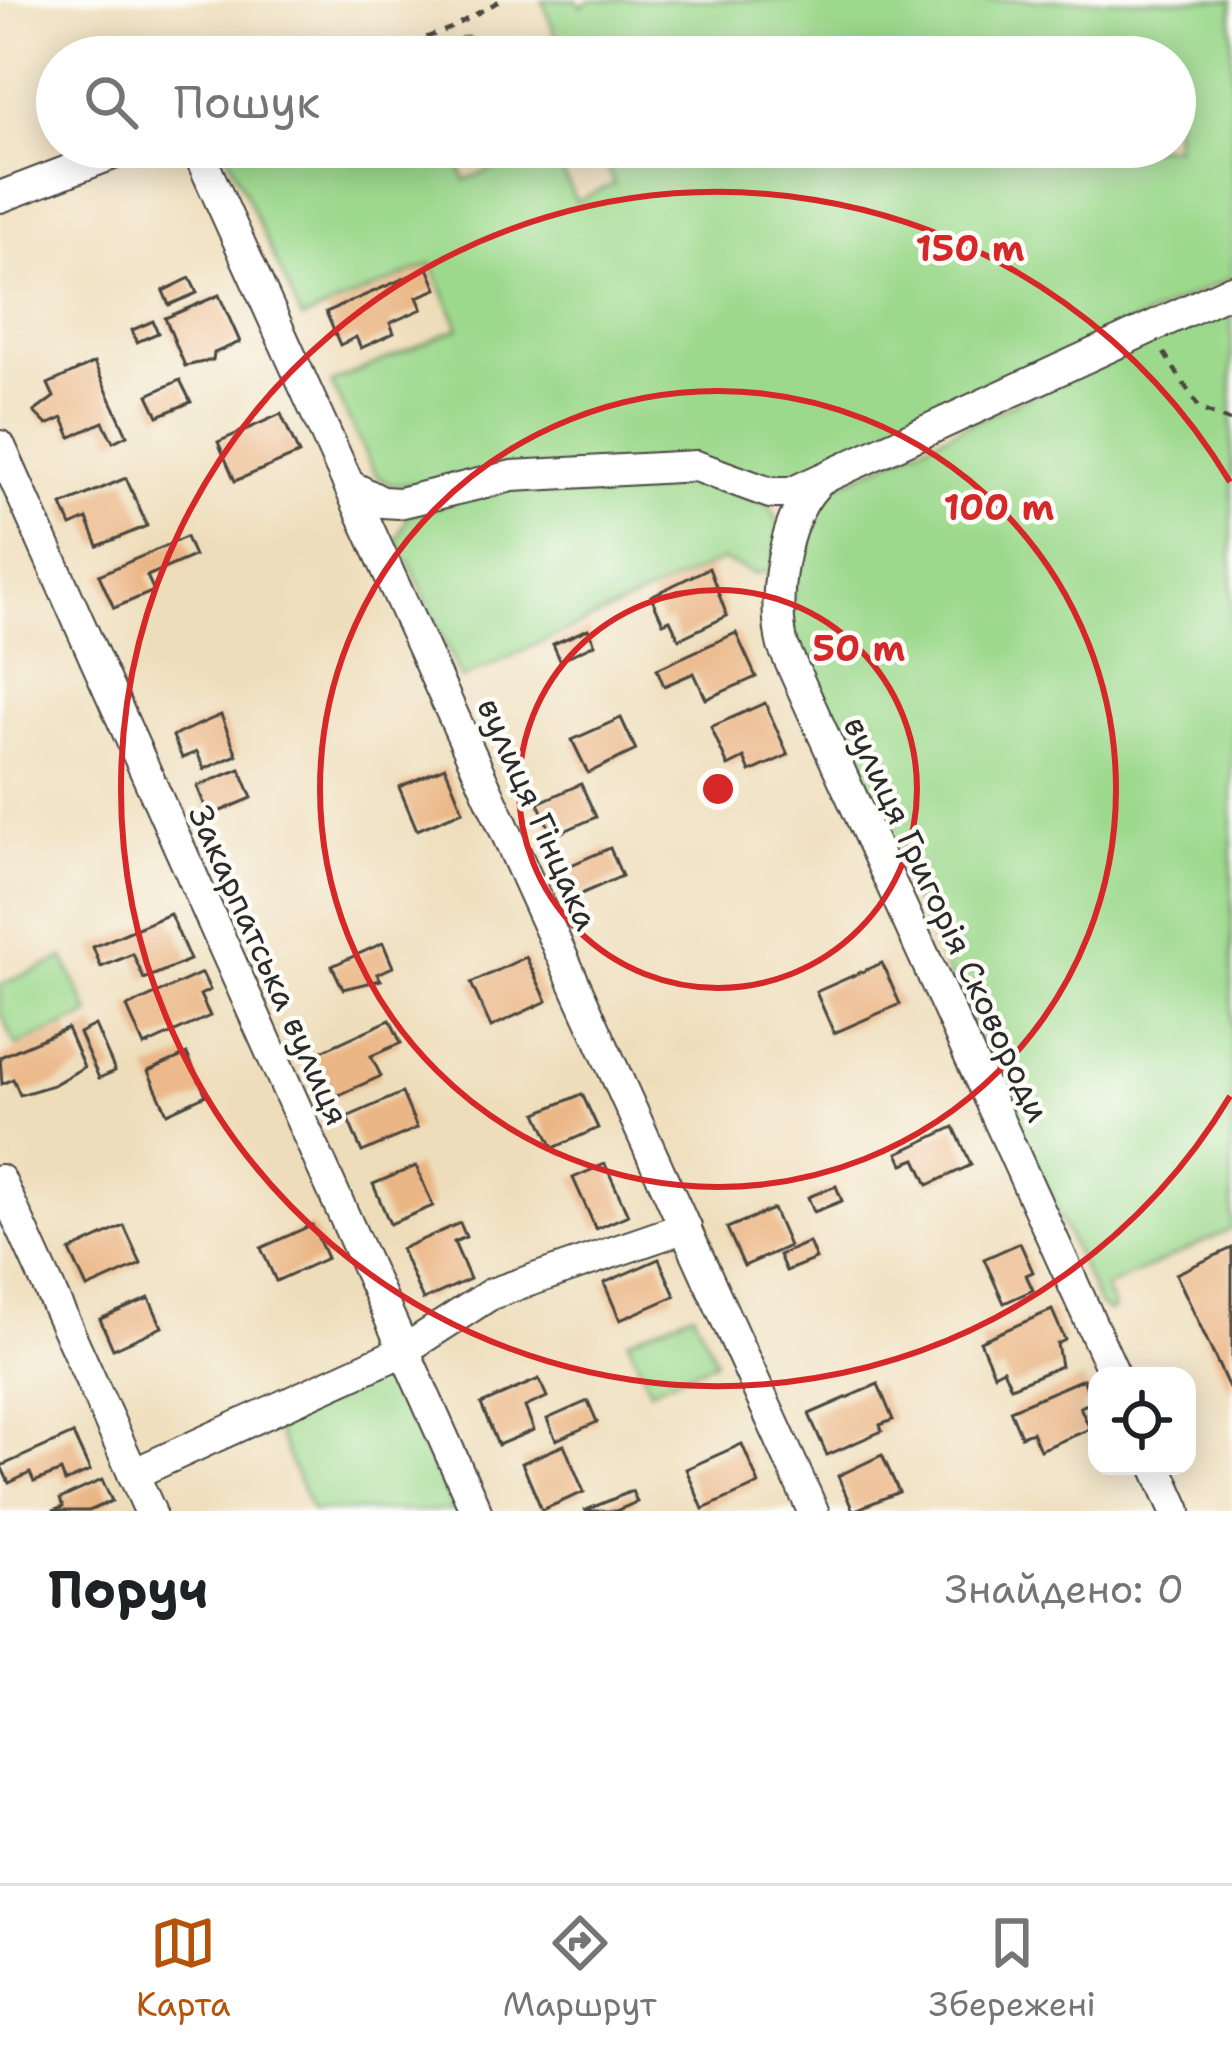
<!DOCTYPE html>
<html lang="uk">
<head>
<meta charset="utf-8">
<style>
	:root { --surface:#fff; --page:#f2f2f2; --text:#202124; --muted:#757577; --line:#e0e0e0; --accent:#b45309 }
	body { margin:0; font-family:"Shantell Sans",sans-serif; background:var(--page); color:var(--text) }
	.controls { position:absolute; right:36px; bottom:36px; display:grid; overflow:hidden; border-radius:24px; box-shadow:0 6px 30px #0003 }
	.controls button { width:108px; height:108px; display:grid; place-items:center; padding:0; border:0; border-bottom:3px solid var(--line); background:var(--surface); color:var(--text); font:60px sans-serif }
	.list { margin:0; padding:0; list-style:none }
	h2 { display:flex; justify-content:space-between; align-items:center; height:156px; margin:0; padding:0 48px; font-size:51px }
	h2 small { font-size:39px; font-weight:400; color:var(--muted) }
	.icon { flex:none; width:66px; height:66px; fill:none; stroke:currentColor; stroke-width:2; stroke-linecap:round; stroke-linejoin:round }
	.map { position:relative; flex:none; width:1232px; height:1511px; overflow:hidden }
	.search { position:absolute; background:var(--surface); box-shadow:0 6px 30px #0003; left:36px; right:36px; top:36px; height:132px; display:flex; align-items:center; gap:30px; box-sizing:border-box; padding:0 42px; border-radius:66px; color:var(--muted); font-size:45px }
	.sheet { height:372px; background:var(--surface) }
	nav { display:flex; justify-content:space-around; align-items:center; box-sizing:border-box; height:168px; border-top:3px solid var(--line); background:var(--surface); font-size:33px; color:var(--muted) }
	nav a { display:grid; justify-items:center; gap:6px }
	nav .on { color:var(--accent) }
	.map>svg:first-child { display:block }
	.green { fill:#9dd98d; stroke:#64825c; stroke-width:3 }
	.building { fill:#ebb685 }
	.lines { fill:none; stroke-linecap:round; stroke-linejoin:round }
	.street-casing { stroke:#484640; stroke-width:34 }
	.path { stroke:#484640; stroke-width:4.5; stroke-dasharray:9 9; stroke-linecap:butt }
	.street { stroke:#fff; stroke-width:30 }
	.tree { fill:#95987b }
	.ring { fill:none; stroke:#d62828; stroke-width:6 }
	.labels { text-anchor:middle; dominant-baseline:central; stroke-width:9; stroke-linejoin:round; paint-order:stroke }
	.street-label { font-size:33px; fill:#2b2b2b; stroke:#fdfcf7 }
	.centre { fill:#d62828; stroke:#fdfcf7; stroke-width:6 }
	.ring-label { font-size:36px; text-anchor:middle; font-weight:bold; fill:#d62828; stroke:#fdfcf7; stroke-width:9; stroke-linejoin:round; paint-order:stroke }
</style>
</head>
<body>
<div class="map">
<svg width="1232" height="1511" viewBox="0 0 1232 1511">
	<rect width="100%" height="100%" fill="#fdfcf7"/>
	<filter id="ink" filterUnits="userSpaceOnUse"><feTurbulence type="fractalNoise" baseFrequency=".00833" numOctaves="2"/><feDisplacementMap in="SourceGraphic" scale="24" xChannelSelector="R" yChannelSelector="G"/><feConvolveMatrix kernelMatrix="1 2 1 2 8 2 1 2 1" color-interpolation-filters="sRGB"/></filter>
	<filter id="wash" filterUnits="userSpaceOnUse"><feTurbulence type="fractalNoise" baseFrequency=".004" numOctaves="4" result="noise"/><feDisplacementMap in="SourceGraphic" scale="48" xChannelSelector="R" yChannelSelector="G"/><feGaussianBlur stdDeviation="2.7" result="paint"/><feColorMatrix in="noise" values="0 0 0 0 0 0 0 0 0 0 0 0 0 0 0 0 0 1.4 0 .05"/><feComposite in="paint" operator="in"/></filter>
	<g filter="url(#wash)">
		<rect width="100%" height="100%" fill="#eeddba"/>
		<!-- green -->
		<g class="green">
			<path d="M542 0H577L581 7 590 0H1232V277L790 481 752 476 391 485 375 474 331 383 459 328 431 264 302 319 224 147H450L465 180 551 147 576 201 614 184 600 147H1175V57H564Z"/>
			<path d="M1232 300V1229L1105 1288 1114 1309 1108 1312 1099 1304 790 627 801 524 824 492Z"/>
			<path d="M687 475 769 504 780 525 773 570 754 574 722 560 461 679 409 562 400 559 398 538 408 516 505 485Z"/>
			<path d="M64 958 90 1015 16 1046 0 1011V985Z"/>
			<path d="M693 1312 716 1361 650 1390 628 1340Z"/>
			<path d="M390 1371 453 1511H312L274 1425Z"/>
		</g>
		<g id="blocks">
			<!-- building -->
			<g class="building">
				<path d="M428 268 437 289 417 297 422 309 390 323 394 333 361 348 356 337 340 345 326 312Z"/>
				<path d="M190 278 197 293 169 305 163 291Z"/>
				<path d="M219 295 240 342 214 353 213 360 185 366 165 318Z"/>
				<path d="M153 321 158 333 137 342 132 330Z"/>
				<path d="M94 363 127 435 113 442 103 422 71 437 63 418 47 425 34 412 54 397 48 384Z"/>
				<path d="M180 380 191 402 158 416 148 395Z"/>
				<path d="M281 414 299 454 235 481 218 442Z"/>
				<path d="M126 478 147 526 98 546 87 519 71 526 62 505Z"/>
				<path d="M186 537 194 556 147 576 154 591 114 608 99 575Z"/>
				<path d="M709 568 727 616 679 639 670 620 663 623 651 596Z"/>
				<path d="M588 629 595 644 560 660 553 644Z"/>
				<path d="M736 633 756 677 706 699 694 673 664 686 657 669Z"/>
				<path d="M765 703 788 755 750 772 744 758 728 766 711 727Z"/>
				<path d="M221 715 237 755 204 769 197 752 182 758 173 736Z"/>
				<path d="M621 718 636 750 588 773 572 740Z"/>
				<path d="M445 767 463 811 417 830 399 787Z"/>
				<path d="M240 769 252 798 209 816 197 786Z"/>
				<path d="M581 784 596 817 553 836 538 803Z"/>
				<path d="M610 848 622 876 574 897 562 869Z"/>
				<path d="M170 914 190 960 144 979 133 954 101 967 93 947Z"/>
				<path d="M383 943 393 967 377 974 381 980 343 989 332 966Z"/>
				<path d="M526 957 547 1001 491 1027 471 983Z"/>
				<path d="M882 963 900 1004 834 1033 816 992Z"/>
				<path d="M202 973 210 990 200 995 210 1016 144 1046 127 1007Z"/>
				<path d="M390 1020 401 1043 371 1056 381 1076 332 1098 313 1055Z"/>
				<path d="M95 1025 115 1071 99 1078 79 1033Z"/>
				<path d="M67 1028 84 1067 53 1085 20 1095 13 1079 2 1084 0 1057Z"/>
				<path d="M187 1054 206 1095 167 1113 148 1071Z"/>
				<path d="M402 1093 417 1128 362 1152 347 1117Z"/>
				<path d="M582 1094 598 1128 553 1148 537 1113Z"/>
				<path d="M954 1127 971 1165 928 1185 916 1159 903 1164 898 1153Z"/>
				<path d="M605 1164 628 1215 596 1229 573 1178Z"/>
				<path d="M416 1166 433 1206 390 1224 373 1184Z"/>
				<path d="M836 1186 842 1201 814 1212 808 1197Z"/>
				<path d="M773 1209 789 1246 744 1266 727 1228Z"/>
				<path d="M460 1223 466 1237 454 1242 470 1279 423 1300 401 1249Z"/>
				<path d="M312 1225 327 1258 276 1281 261 1248Z"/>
				<path d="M124 1226 141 1264 87 1288 70 1251Z"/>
				<path d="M809 1242 816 1259 786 1271 779 1255Z"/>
				<path d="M1020 1243 1033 1272 1026 1275 1033 1290 1004 1303 984 1259Z"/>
				<path d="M1232 1248V1394L1176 1274Z"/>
				<path d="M659 1259 675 1296 620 1320 604 1283Z"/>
				<path d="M149 1298 162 1327 113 1349 100 1319Z"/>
				<path d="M1052 1310 1065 1340 1057 1344 1061 1366 1011 1387 1003 1369 994 1374 980 1341Z"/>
				<path d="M539 1379 547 1397 525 1407 534 1430 498 1445 481 1404Z"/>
				<path d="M1083 1379 1093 1402 1080 1407 1090 1429 1040 1450 1032 1432 1021 1436 1010 1410Z"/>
				<path d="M878 1384 893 1420 880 1425 882 1431 827 1455 809 1414Z"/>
				<path d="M588 1401 597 1422 556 1440 547 1419Z"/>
				<path d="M73 1434 90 1471 65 1482 61 1471 34 1482 30 1473 9 1483 1 1466Z"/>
				<path d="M742 1444 759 1484 703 1509 686 1469Z"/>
				<path d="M564 1445 584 1492 542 1510 522 1463Z"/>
				<path d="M882 1455 899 1492 853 1511 838 1476Z"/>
				<path d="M102 1480 112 1501 89 1511H53L63 1507 60 1499Z"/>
				<path d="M632 1491 637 1502 616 1511H584Z"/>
			</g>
		</g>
	</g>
	<g filter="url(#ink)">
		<use href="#blocks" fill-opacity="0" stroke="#484640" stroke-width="3"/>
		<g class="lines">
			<defs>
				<g id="street">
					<path d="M196 147 813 1511"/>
					<path d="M0 197 131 147"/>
					<path d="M0 446 476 1511"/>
					<path d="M351 486 382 502 399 503 512 476 696 466 770 493H791L1232 290"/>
					<path d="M815 486C783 521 771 600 783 646L1115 1376"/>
					<path d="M0 1180 150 1511"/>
					<path d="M1156 1466 1176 1511"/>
					<path d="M133 1474 401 1352 491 1294 686 1227"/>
				</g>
			</defs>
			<!-- street casing -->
			<use href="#street" class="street-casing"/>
			<!-- path -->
			<g class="path">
				<path d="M376 57 451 28 501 0"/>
				<path d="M1164 353 1200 409 1232 422"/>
			</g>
			<!-- street -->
			<use href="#street" class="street"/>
		</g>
		<!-- trees -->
		<circle class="tree" cx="466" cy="44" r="10"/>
	</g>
	<!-- distance rings -->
	<g class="ring">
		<circle cx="718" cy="789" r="199"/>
		<circle cx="718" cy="789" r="398"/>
		<path d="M1230 1096A597 597 0 1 1 1230 482"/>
	</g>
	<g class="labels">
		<!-- street labels -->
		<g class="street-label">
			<text transform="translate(538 814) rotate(66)">вулиця Гінцака</text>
			<text transform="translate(947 919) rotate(65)">вулиця Григорія Сковороди</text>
			<text transform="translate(269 965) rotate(66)">Закарпатська вулиця</text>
		</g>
	</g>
	<circle cx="718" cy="789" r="18" class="centre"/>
	<g class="ring-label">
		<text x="970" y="261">150 m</text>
		<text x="999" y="520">100 m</text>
		<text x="859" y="661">50 m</text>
	</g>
</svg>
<div class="controls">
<button><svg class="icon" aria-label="locate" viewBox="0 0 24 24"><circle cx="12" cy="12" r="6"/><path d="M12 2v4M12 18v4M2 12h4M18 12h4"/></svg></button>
</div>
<div class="search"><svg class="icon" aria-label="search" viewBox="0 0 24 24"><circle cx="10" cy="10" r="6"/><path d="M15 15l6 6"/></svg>Пошук</div>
</div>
<section class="sheet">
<h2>Поруч<small>Знайдено: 0</small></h2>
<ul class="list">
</ul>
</section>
<nav>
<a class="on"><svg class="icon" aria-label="map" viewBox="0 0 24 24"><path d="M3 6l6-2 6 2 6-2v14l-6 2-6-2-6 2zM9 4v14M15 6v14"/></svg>Карта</a>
<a><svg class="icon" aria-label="directions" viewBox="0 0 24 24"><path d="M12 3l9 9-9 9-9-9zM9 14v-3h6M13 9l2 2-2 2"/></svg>Маршрут</a>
<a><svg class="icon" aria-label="saved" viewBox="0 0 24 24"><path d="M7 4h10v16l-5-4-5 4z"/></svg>Збережені</a>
</nav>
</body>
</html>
